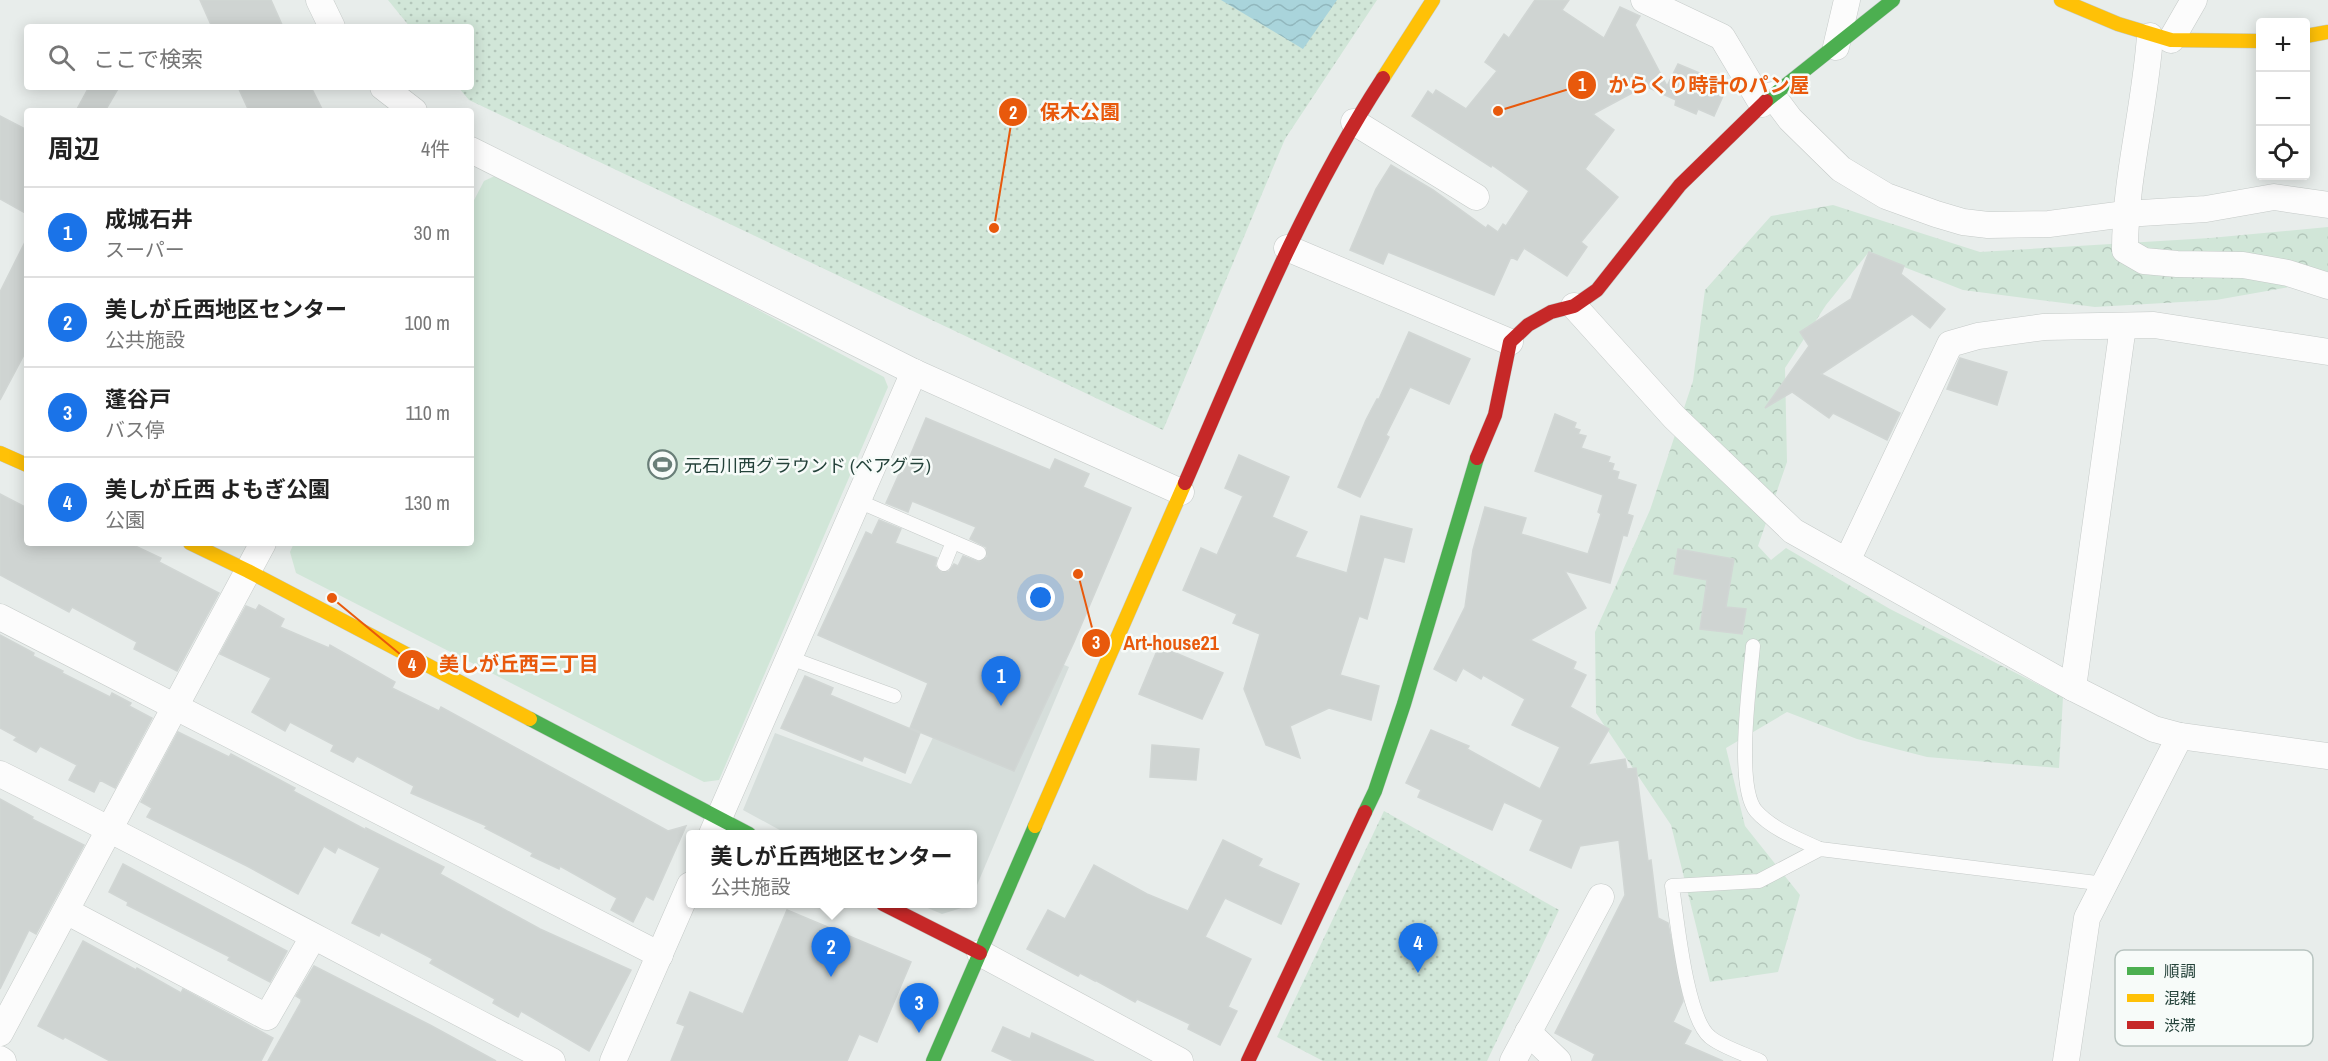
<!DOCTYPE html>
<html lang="ja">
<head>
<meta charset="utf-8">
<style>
	:root { --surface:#fff; --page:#f2f2f2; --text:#222; --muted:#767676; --line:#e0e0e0; --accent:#1a73e8 }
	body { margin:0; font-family:"Archivo Narrow","Noto Sans JP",sans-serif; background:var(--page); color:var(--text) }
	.controls { position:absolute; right:18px; top:18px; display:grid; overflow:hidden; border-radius:6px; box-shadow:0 3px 15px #0003 }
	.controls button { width:54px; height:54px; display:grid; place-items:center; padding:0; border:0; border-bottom:2px solid var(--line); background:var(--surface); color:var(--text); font:30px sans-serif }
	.you { position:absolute; left:1041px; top:598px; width:21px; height:21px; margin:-15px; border:4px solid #fff; border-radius:50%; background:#1a73e8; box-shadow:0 0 0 9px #1a73e833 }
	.badge { display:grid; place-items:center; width:39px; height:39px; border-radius:50%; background:var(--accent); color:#fff; font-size:20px; font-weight:700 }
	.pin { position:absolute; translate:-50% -50px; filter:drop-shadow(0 2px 3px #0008) }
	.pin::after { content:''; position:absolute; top:32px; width:21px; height:18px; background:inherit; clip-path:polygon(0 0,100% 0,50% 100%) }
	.popup { position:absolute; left:686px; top:830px; width:291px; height:78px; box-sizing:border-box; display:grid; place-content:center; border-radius:6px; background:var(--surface); filter:drop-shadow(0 2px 4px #0005); font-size:20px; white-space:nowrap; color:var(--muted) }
	.popup b { font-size:22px; color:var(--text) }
	.popup::after { content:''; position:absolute; left:50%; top:100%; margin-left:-12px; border:12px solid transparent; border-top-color:var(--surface) }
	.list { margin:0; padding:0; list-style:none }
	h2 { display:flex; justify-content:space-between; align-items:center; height:78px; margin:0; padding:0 24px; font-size:26px }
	h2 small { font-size:20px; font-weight:400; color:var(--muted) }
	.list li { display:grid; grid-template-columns:39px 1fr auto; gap:18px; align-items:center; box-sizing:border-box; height:90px; padding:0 24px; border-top:2px solid var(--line) }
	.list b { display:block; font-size:22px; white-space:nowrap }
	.list p { margin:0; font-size:20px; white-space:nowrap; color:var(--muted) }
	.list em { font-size:20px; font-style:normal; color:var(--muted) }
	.icon { flex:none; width:33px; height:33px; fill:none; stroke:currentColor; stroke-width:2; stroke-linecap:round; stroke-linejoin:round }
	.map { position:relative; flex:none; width:2328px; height:1061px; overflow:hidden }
	.search { position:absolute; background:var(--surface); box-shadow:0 3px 15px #0003; left:24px; top:24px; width:450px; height:66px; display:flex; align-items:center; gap:15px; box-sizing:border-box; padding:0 21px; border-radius:6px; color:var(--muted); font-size:22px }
	.panel { position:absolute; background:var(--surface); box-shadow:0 3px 15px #0003; left:24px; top:108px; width:450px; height:438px; border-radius:6px }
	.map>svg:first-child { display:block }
	.built { fill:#d6dedb }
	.green { fill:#d1e6d8 }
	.forest { fill:url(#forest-crowns) }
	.park { fill:url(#park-dots) }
	.water { fill:url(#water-waves) }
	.building { fill:#cfd4d2; stroke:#d1d6d4; stroke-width:1.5 }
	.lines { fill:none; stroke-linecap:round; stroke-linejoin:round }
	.lane-casing { stroke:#c5cac8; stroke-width:15 }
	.street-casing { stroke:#c5cac8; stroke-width:27 }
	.fast-casing { stroke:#c3cbc8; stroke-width:15 }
	.slow-casing { stroke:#c3cbc8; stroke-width:15 }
	.jam-casing { stroke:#c3cbc8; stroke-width:15 }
	.lane { stroke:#fcfcfc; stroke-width:14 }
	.street { stroke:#fcfcfc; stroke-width:26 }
	.fast { stroke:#4caf50; stroke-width:14 }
	.slow { stroke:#ffc107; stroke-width:14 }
	.jam { stroke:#c62828; stroke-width:14 }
	.labels { text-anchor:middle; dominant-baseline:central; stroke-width:5; stroke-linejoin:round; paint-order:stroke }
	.poi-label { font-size:18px; fill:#24423a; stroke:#f7fbf9; text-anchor:start }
	.key { fill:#f7fbf9; stroke:#b8c4c0; stroke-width:1.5 }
	.key-label { font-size:16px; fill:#24423a }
	.leader { fill:none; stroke:#e8590c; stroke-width:2 }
	.callout-dot { fill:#e8590c; stroke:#f7fbf9; stroke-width:2 }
	.mark-label { font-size:18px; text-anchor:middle; font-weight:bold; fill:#fff }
	.callout-label { font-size:20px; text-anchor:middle; font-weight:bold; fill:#e8590c; stroke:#f7fbf9; stroke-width:5; stroke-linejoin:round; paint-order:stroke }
</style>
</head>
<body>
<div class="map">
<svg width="2328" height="1061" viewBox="0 0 2328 1061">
	<defs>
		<pattern id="forest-crowns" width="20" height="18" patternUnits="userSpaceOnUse" patternTransform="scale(1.5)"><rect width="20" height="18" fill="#d1e6d8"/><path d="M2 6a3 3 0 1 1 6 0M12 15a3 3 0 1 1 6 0" fill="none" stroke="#b3c6ba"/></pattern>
		<pattern id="park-dots" width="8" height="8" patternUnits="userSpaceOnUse" patternTransform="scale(1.5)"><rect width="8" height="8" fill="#d1e6d8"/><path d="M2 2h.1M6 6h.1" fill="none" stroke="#b3c6ba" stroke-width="1.8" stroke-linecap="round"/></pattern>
		<pattern id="water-waves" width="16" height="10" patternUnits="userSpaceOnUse" patternTransform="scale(1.5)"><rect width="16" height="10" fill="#a9d4db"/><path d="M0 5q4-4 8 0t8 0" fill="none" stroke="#91b7bd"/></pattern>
	</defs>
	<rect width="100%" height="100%" fill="#e8edeb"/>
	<!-- built -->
	<g class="built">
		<path d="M980 629 1069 667 972 897V834H787L743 810 775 733 911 784 945 712Z"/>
		<path d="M918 904H969L968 906 942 914Z"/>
	</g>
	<!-- green -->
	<path class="green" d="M501 173 884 377 888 387 719 780 704 782 296 573 290 552 294 543H471V206L484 181Z"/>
	<!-- forest -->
	<path class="forest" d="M1833 205 1980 252 2210 238 2328 227V280L2216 300 2095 307 1963 290 1868 253 1826 305 1785 368 1787 462 1758 546 1771 560 1786 548 1890 609 2063 697 2059 768 1927 757 1857 739 1787 712 1726 748 1745 826 1800 895 1778 972 1710 982 1671 825 1596 713 1595 632 1650 510 1693 381 1705 290 1771 216Z"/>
	<!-- park -->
	<g class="park">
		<path d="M388 0H1377L1285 139 1163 430 469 100 458 87H471V27H410Z"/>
		<path d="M1384 811 1559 910 1487 1061H1323L1277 1037Z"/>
	</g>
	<!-- water -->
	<path class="water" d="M1221 0H1337L1303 49Z"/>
	<!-- building -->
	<g class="building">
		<path d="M200 0H271L283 27H212Z"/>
		<path d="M1535 0H1569L1562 10 1604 38 1620 7 1640 16 1635 25 1667 86 1678 64 1728 85 1714 116 1698 109 1696 114 1675 105 1676 100 1645 86 1593 114 1614 130 1585 169 1618 197 1581 242 1587 247 1567 276 1524 248 1517 260 1511 257 1494 295 1388 252 1383 264 1350 250 1376 189 1391 165 1433 190 1486 228 1488 225 1498 232 1503 224 1506 226 1529 191 1492 165 1491 167 1412 116 1428 91 1433 95 1436 90 1466 109 1497 71 1485 62 1504 34 1509 38Z"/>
		<path d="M89 87H119L105 111H76Z"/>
		<path d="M238 87H311L323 111H249Z"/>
		<path d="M0 116 27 130V214L0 199Z"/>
		<path d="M27 238V349L0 400V292Z"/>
		<path d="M1869 252 1904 266 1901 274 1945 309 1930 328 1912 314 1821 374 1900 413 1887 440 1833 413 1829 418 1792 392 1765 408 1809 346 1800 332 1851 299Z"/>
		<path d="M1409 332 1470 359 1449 404 1410 387 1386 435 1389 437 1360 497 1338 487 1366 420 1377 399H1379Z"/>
		<path d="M1960 358 2007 372 1997 405 1947 389Z"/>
		<path d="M1555 414 1576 423 1574 428 1580 430 1578 434 1586 436 1581 448 1610 457 1608 462 1614 464 1612 470 1619 472 1617 479 1636 485 1627 514 1633 516 1627 536 1623 535 1610 583 1565 571 1586 608 1530 640 1576 662 1573 669 1586 675 1570 707 1609 729 1588 765 1625 759 1627 769 1636 768 1648 861 1651 860 1658 918 1668 923 1683 1001 1673 1022 1691 1031 1684 1044 1723 1061H1592L1595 1054 1555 1033 1625 895 1619 840 1580 846 1571 868 1530 850 1543 820 1504 802 1492 830 1418 797 1421 790 1406 783 1431 730 1469 746 1467 749 1540 789 1560 747 1512 725 1525 699 1483 675 1481 679 1463 668 1456 681 1434 669 1465 607 1473 550 1485 507 1526 518 1521 534 1588 554 1601 514 1598 512 1603 495 1535 471Z"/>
		<path d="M926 418 1050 470 1055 459 1089 474 1083 487 1131 508 1074 642 1014 771 910 728 928 683 818 635 866 532 872 535 879 520 901 529 895 543 937 558 935 566 941 572 949 571 954 564 958 566 963 556 979 562 987 557 986 547 970 539 976 527 912 501 908 512 886 503 900 472 903 473Z"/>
		<path d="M1239 455 1289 477 1272 517 1307 532 1295 557 1347 573 1361 516 1412 529 1404 562 1384 557 1367 619 1359 616 1340 675 1379 686 1371 720 1329 708 1290 726 1300 758 1266 745 1244 689 1260 634 1233 623 1237 614 1183 590 1201 548 1217 555 1243 496 1225 488Z"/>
		<path d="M0 494 27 508V543H129L161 558 159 562 219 593 177 671 134 649 137 642 72 607 69 612 0 575Z"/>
		<path d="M1678 549 1734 559 1726 607 1746 609 1742 634 1700 629 1707 580 1674 574Z"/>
		<path d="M259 605 284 619 280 627 329 648 330 645 351 657 395 682 392 688 439 711 441 707 668 831 686 826 653 900 646 896 633 922 611 910 617 898 560 866 559 869 531 856 533 853 485 828 487 826 411 793 414 786 357 756 353 762 331 751 334 745 290 722 285 731 252 712 271 678 220 654 246 606 256 610Z"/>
		<path d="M0 635 34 653 33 656 63 671 62 673 110 697 112 693 131 703 129 706 152 718 115 788 100 780 94 792 69 780 77 765 40 746 36 752 14 740 17 737 0 728Z"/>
		<path d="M1159 646 1223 673 1202 719 1139 694Z"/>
		<path d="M805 676 833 688 830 695 920 733 905 773 864 756 862 761 781 728Z"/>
		<path d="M178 732 229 757 231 754 295 788 293 791 366 830V828L444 867 440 874 540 929 631 970 589 1051 521 1011 518 1017 493 1003 495 999 430 963 433 959 381 932 379 936 352 923 380 868 338 847 335 853 324 846 298 894 247 866 147 817 152 808 141 802Z"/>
		<path d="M1152 745 1199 749 1196 780 1150 777Z"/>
		<path d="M0 799 33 817 32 819 84 845 36 934 29 930 0 989Z"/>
		<path d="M1223 840 1262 859 1258 866 1299 884 1281 924 1225 898 1205 937 1251 959 1228 1007 1237 1011 1220 1045 1188 1029 1190 1024 1137 999 1135 1002 1095 980V981L1080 973 1078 976 1027 949 1048 910 1065 919 1094 865 1147 894 1188 911Z"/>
		<path d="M123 864 287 951 270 982 228 960 230 957 127 905 128 902 109 892Z"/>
		<path d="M787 910 911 962 877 1042 859 1034 847 1061H671L685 1026 677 1023 690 992 743 1014Z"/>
		<path d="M83 941 136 970 137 968 181 993 183 989 273 1038 261 1061H110L65 1037 63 1039 38 1026Z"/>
		<path d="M314 966 430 1025 496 1061H268L301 1002V999L296 996Z"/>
		<path d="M1003 1027 1030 1039 1032 1033 1094 1061H1014L992 1051Z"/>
	</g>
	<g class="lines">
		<defs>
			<g id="lane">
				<path d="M858 501 979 553"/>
				<path d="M944 564 953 542"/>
				<path d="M1753 646C1750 680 1735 786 1756 811 1772 829 1798 839 1820 849"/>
				<path d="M790 658 894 696"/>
				<path d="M1760 1061C1747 1055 1720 1046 1710 1037 1686 1018 1677 918 1672 886L1759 881 1820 849 2105 884"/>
			</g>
			<g id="street">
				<path d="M319 0 332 27"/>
				<path d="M1644 0 1722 37 1762 104"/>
				<path d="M2150 36C2145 108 2125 178 2125 250L2144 261 2177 264 2243 265 2288 273 2328 286"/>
				<path d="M2171 40 2194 0"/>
				<path d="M1836 47 1847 0"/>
				<path d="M383 87 414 111"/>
				<path d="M1772 95 1790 119 1841 169 1886 196 1936 214 1963 222 1988 225 2049 224 2125 214 2206 209 2274 197 2328 205"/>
				<path d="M1354 122 1476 197"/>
				<path d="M471 150 914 372 1181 492"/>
				<path d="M1287 248 1510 342"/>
				<path d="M1574 306 1674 417 1793 531 2073 688 2154 729 2180 736 2328 756"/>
				<path d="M1847 561 1950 344 1978 336 2044 327 2154 325 2328 352"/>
				<path d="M0 617 660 955"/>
				<path d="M2073 688 2123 326"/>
				<path d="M0 774C185 866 367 966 552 1061"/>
				<path d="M712 834 914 372"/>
				<path d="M66 911 267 1017 313 937"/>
				<path d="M980 953 1180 1061"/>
				<path d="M1528 1032 1558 1061"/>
				<path d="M0 1033 263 543"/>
				<path d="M0 1059 3 1061"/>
				<path d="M613 1061 690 885"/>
				<path d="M1513 1061 1601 897"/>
				<path d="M2066 1061 2087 918 2180 736"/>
			</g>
			<g id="fast">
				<path d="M1766 101 1893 0"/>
				<path d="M530 719 749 834"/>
				<path d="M1365 812 1375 791 1404 704 1477 458"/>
				<path d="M933 1061 1035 826"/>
			</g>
			<g id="slow">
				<path d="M2061 0 2118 24 2171 40 2260 41"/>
				<path d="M2306 36 2328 32"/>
				<path d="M1383 78 1433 0"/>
				<path d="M0 453 27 465"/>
				<path d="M190 543 248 571 530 719"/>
				<path d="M1035 826 1185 483"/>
			</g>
			<g id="jam">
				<path d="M1477 458 1495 415 1510 342 1528 325 1551 312 1574 306 1597 290 1680 185 1766 101"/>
				<path d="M1185 483C1245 345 1300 205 1383 78"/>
				<path d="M883 904 980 953"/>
				<path d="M1248 1061 1365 812"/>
			</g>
		</defs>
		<!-- lane casing -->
		<use href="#lane" class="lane-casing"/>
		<!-- street casing -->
		<use href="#street" class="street-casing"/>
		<!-- fast casing -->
		<use href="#fast" class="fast-casing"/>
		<!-- slow casing -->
		<use href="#slow" class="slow-casing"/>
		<!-- jam casing -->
		<use href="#jam" class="jam-casing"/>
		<!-- lane -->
		<use href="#lane" class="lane"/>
		<!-- street -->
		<use href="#street" class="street"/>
		<!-- fast -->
		<use href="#fast" class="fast"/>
		<!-- slow -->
		<use href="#slow" class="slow"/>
		<!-- jam -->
		<use href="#jam" class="jam"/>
	</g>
	<!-- icons -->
	<defs>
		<symbol id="stadium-ring" viewBox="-11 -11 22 22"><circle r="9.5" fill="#f7fbf9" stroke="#697e78" stroke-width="1.5"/><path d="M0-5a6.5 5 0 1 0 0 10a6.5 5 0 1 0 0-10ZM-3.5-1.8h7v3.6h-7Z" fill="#697e78"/></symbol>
	</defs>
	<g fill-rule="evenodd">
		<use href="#stadium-ring" x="646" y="448" width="33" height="33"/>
	</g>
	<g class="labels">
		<!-- poi labels -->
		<g class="poi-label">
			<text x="684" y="465">元石川西グラウンド (ベアグラ)</text>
		</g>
	</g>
	<!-- legend -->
	<rect x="2115" y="950" width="198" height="96" rx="9" class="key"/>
	<rect x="2127" y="967" width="27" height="8" fill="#4caf50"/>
	<rect x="2127" y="994" width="27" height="8" fill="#ffc107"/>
	<rect x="2127" y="1021" width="27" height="8" fill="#c62828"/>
	<g class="key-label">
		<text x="2164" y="977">順調</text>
		<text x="2164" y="1004">混雑</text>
		<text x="2164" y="1031">渋滞</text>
	</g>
	<!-- callouts -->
	<path class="leader" d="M1498 111L1582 85M994 228L1013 112M1078 574L1096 643M332 598L412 664"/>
	<g class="callout-dot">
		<circle cx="1498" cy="111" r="6"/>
		<circle cx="994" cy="228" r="6"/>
		<circle cx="1078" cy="574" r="6"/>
		<circle cx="332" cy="598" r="6"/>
		<circle cx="1582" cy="85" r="15"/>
		<circle cx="1013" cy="112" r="15"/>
		<circle cx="1096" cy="643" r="15"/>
		<circle cx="412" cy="664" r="15"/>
	</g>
	<g class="mark-label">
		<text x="1582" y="91">1</text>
		<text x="1013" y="119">2</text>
		<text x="1096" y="649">3</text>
		<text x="412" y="671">4</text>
	</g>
	<g class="callout-label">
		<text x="1709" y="92">からくり時計のパン屋</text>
		<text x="1080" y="119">保木公園</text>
		<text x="1171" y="650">Art-house21</text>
		<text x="519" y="671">美しが丘西三丁目</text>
	</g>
</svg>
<div class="controls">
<button>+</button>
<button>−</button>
<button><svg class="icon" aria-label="locate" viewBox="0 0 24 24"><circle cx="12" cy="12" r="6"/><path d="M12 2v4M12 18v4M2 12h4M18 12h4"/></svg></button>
</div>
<div class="you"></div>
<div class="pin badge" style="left:1001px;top:706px">1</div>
<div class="pin badge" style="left:831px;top:977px">2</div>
<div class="popup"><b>美しが丘西地区センター</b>公共施設</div>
<div class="pin badge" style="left:919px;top:1033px">3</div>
<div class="pin badge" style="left:1418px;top:973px">4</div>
<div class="search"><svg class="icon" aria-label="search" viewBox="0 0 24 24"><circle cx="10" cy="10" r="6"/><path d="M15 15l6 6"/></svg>ここで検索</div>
<section class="panel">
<h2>周辺<small>4件</small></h2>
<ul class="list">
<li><span class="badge">1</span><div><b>成城石井</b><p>スーパー</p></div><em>30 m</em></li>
<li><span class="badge">2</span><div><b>美しが丘西地区センター</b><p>公共施設</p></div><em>100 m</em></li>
<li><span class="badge">3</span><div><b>蓬谷戸</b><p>バス停</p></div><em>110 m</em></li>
<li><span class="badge">4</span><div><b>美しが丘西 よもぎ公園</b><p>公園</p></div><em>130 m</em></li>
</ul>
</section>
</div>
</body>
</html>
